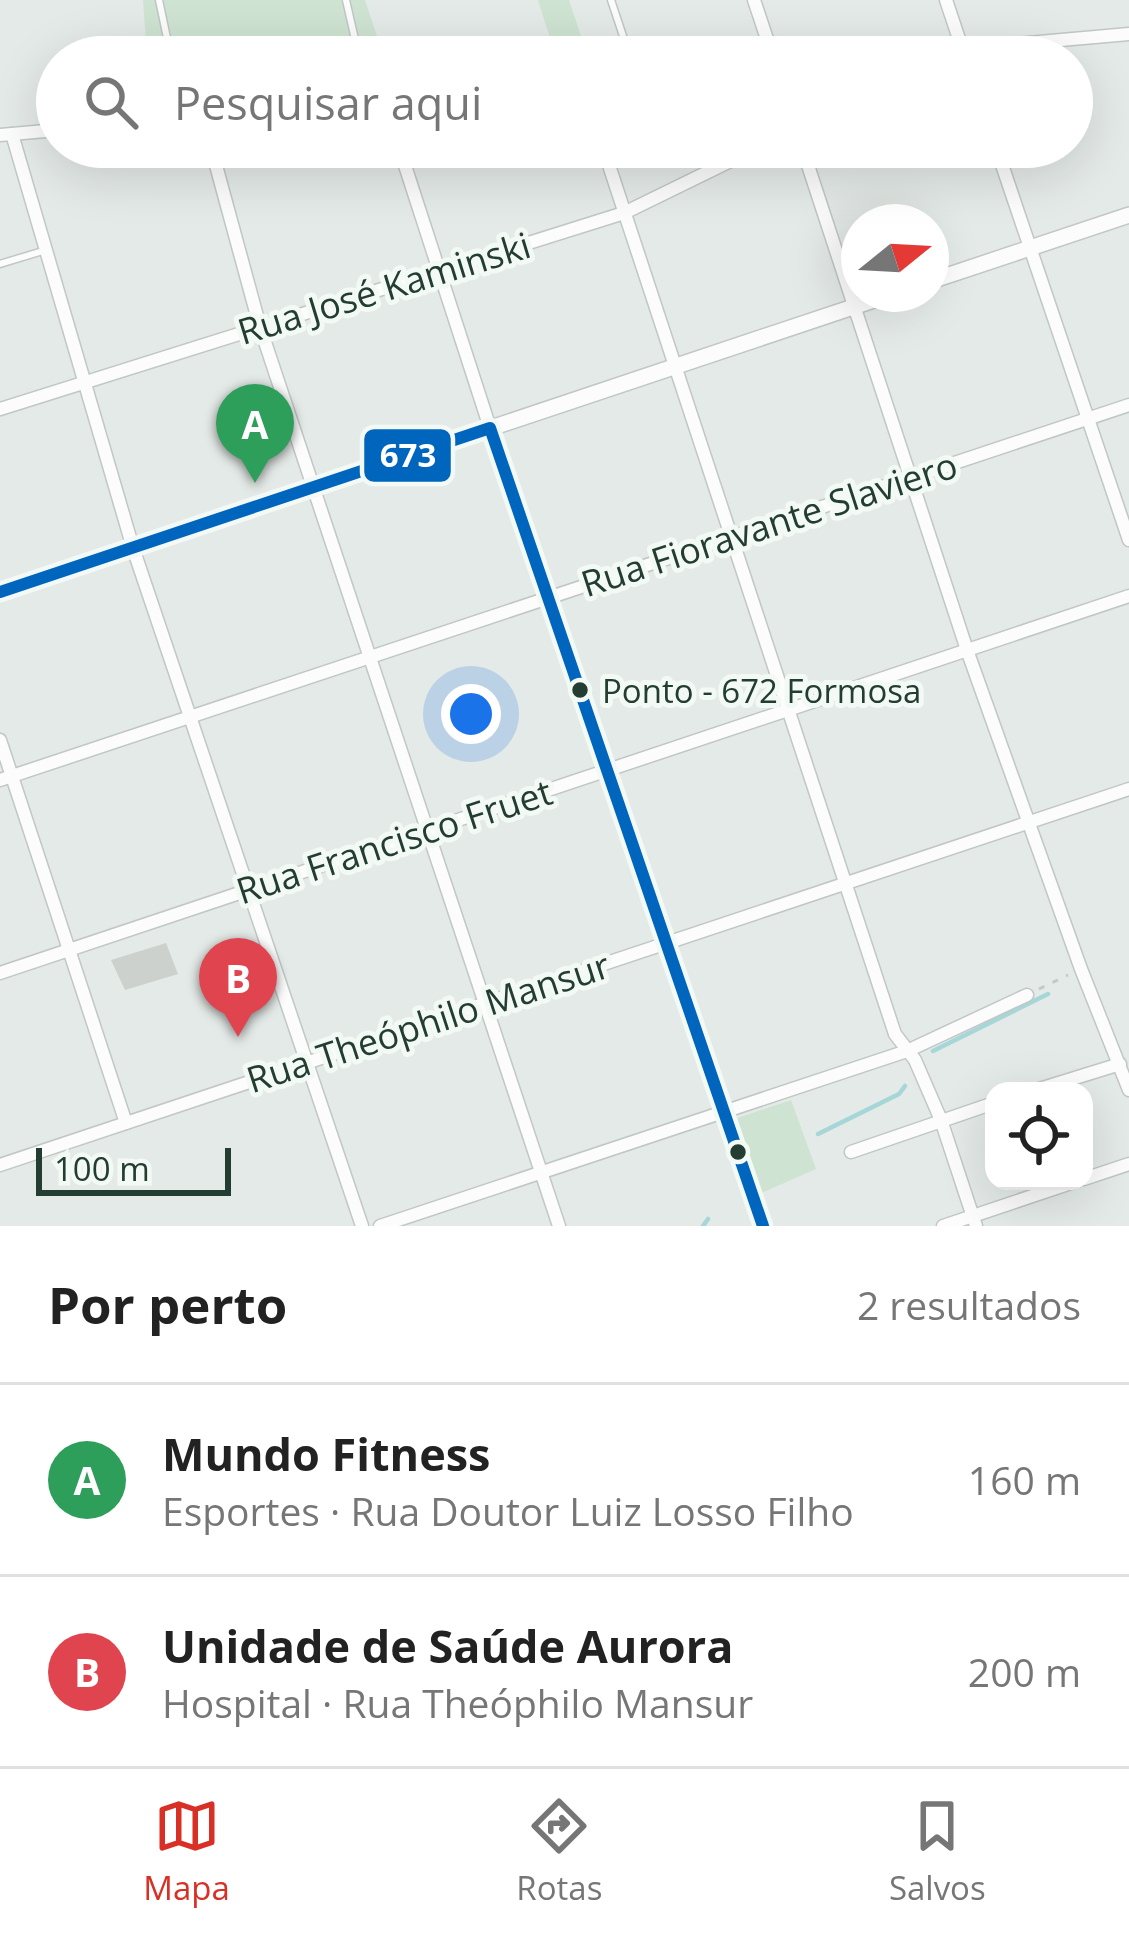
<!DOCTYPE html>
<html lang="pt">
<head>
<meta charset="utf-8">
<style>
	:root { --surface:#fff; --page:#f2f2f2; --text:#222; --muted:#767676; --line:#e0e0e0; --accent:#d93025 }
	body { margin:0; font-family:"Open Sans",sans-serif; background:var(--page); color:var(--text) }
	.controls { position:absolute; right:36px; bottom:36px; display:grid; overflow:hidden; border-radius:24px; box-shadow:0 12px 48px #0002 }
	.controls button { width:108px; height:108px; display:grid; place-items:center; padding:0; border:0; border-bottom:3px solid var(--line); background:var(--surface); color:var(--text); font:60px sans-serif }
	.compass { position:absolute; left:841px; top:204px; width:108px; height:108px; border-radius:50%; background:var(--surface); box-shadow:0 12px 48px #0002; rotate:72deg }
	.scale { position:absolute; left:36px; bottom:30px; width:195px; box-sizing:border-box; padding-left:12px; border:6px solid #233d33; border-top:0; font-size:33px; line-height:42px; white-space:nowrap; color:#233d33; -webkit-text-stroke:9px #f3f9f5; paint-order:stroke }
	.you { position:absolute; left:471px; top:714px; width:42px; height:42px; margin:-30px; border:9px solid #fff; border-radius:50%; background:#1a73e8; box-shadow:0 0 0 18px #1a73e833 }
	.badge { display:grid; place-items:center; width:78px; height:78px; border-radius:50%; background:var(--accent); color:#fff; font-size:39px; font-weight:700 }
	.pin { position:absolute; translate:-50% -99px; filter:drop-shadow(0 3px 6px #0008) }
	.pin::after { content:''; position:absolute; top:63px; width:42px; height:36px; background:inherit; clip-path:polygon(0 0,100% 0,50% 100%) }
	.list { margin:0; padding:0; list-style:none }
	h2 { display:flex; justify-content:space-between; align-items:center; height:156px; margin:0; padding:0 48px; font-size:51px }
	h2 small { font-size:39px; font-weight:400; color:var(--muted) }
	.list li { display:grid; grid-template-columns:78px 1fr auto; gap:36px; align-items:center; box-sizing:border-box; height:192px; padding:0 48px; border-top:3px solid var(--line) }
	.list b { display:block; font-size:45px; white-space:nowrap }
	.list p { margin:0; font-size:39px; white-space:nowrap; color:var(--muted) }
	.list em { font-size:39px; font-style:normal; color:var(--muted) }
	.icon { flex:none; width:66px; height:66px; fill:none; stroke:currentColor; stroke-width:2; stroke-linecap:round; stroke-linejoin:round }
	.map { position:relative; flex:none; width:1129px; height:1226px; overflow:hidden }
	.search { position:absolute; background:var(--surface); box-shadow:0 12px 48px #0002; left:36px; right:36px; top:36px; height:132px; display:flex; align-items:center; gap:30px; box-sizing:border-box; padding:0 42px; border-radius:66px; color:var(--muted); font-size:45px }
	.sheet { height:540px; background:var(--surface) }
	nav { display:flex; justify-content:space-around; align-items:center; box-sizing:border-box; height:168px; border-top:3px solid var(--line); background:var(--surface); font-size:33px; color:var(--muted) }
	nav a { display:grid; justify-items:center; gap:6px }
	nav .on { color:var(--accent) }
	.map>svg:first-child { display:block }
	.green { fill:#cee3d2 }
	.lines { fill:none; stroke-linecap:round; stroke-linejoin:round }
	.stream { stroke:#a6d6d7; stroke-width:4.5 }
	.building { fill:#ccd1ce }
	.service-casing { stroke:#c1c7c4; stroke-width:9 }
	.minor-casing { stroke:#c1c7c4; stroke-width:15 }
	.tertiary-casing { stroke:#c1c7c4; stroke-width:18 }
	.path { stroke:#c1cac5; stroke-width:3; stroke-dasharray:6 9; stroke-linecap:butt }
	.service { stroke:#fbfcfb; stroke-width:6 }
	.minor { stroke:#fbfcfb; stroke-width:12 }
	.tertiary { stroke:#fbfcfb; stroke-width:15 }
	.bus-1-casing { stroke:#f3f9f5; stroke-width:21 }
	.bus-1 { stroke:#0065bd; stroke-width:12 }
	.bus-dot { fill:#233d33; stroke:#f3f9f5; stroke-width:4.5 }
	.labels { text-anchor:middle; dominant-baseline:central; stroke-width:10; stroke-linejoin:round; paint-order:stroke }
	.bus-label { font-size:33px; fill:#233d33; stroke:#f3f9f5; text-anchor:start }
	.street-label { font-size:36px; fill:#233d33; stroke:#f3f9f5 }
	.line-badge { stroke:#f3f9f5; stroke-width:4.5 }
	.badge-label { font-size:33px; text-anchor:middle; font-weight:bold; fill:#fff }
</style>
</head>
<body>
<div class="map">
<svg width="1129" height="1226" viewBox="0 0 1129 1226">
	<rect width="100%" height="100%" fill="#e4eae7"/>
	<!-- green -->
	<g class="green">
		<path d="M143 0H365L384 57H147Z"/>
		<path d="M538 0H569L588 57H556Z"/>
		<path d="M791 1100 816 1169 757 1195 731 1120Z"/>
	</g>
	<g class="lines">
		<!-- stream -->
		<g class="stream">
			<path d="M933 1051 1048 994"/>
			<path d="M818 1134 899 1094 905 1086"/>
			<path d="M703 1226 708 1219"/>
		</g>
	</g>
	<!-- building -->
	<path class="building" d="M166 943 178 974 125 990 111 960Z"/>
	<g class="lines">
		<defs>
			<g id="service">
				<path d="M159 0 171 57"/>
				<path d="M346 0 359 57"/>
				<path d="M611 0 630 57"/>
				<path d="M0 264 46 250"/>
			</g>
			<g id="minor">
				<path d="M754 0 773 57"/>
				<path d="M946 0 965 57"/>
				<path d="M869 57 1129 34"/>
				<path d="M12 134 133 548 362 1226"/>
				<path d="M0 135 57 130"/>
				<path d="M211 147 260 327 559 1226"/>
				<path d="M399 147 490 428"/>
				<path d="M603 147 895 1034 915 1060 941 1120 976 1226"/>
				<path d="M802 147 967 650 1081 969 1129 1090"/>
				<path d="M996 147 1129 540"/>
				<path d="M0 409 624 213 759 147"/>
				<path d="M0 740 126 1123"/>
				<path d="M0 780 1129 405"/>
				<path d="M0 973 1129 596"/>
				<path d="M1033 1091 1120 1064"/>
				<path d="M851 1152 994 1103"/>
				<path d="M0 1165 1129 789"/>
				<path d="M1084 1179 1129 1164"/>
				<path d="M380 1226 907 1051 1027 995"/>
				<path d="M943 1226 1077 1181"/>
			</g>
			<g id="tertiary">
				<path d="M931 281 1129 215"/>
				<path d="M490 428 763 1226"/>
				<path d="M0 592 892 294"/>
			</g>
		</defs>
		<!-- service casing -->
		<use href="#service" class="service-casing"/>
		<!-- minor casing -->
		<use href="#minor" class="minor-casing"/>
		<!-- tertiary casing -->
		<use href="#tertiary" class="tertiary-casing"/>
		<!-- path -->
		<path class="path" d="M1039 989 1068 975"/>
		<!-- service -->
		<use href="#service" class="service"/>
		<!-- minor -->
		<use href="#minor" class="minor"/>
		<!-- tertiary -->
		<use href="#tertiary" class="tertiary"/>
		<defs>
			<path id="bus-1" d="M0 592 490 428 763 1226"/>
		</defs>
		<!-- bus-1 casing -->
		<use href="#bus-1" class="bus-1-casing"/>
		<!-- bus-1 -->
		<use href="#bus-1" class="bus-1"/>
	</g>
	<!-- markers -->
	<g class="bus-dot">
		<circle cx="580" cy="690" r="10"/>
		<circle cx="738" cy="1152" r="10"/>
	</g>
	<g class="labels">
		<!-- bus labels -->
		<g class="bus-label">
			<text x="602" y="690">Ponto - 672 Formosa</text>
		</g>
		<!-- street labels -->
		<g class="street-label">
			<text transform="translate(384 288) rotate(-17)">Rua José Kaminski</text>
			<text transform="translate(769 524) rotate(-18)">Rua Fioravante Slaviero</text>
			<text transform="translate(394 841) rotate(-18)">Rua Francisco Fruet</text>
			<text transform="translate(428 1022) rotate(-18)">Rua Theóphilo Mansur</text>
		</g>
	</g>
	<rect class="line-badge" x="362" y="427" width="91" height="57" rx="12" fill="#0065bd"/>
	<g class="badge-label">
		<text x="408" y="467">673</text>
	</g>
</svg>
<div class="controls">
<button><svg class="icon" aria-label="locate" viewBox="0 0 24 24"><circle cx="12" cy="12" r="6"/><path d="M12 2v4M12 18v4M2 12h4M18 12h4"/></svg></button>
</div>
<svg class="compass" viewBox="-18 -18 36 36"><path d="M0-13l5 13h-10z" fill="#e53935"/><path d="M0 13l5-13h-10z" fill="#767676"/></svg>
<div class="scale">100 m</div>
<div class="you"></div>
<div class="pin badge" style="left:255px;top:483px;background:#2e9e5b">A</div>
<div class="pin badge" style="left:238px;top:1037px;background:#e0444e">B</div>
<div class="search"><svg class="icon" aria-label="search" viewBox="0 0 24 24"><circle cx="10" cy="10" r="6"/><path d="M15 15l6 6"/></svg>Pesquisar aqui</div>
</div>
<section class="sheet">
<h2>Por perto<small>2 resultados</small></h2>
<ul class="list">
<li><span class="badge" style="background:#2e9e5b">A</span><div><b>Mundo Fitness</b><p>Esportes · Rua Doutor Luiz Losso Filho</p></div><em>160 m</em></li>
<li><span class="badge" style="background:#e0444e">B</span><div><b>Unidade de Saúde Aurora</b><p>Hospital · Rua Theóphilo Mansur</p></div><em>200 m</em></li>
</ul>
</section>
<nav>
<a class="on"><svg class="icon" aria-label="map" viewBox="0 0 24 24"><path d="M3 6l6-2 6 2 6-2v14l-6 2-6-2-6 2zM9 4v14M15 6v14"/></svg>Mapa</a>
<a><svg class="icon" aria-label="directions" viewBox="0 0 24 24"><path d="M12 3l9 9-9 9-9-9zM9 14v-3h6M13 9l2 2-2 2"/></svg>Rotas</a>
<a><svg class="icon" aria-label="saved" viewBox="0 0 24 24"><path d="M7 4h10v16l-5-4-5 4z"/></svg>Salvos</a>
</nav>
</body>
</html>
